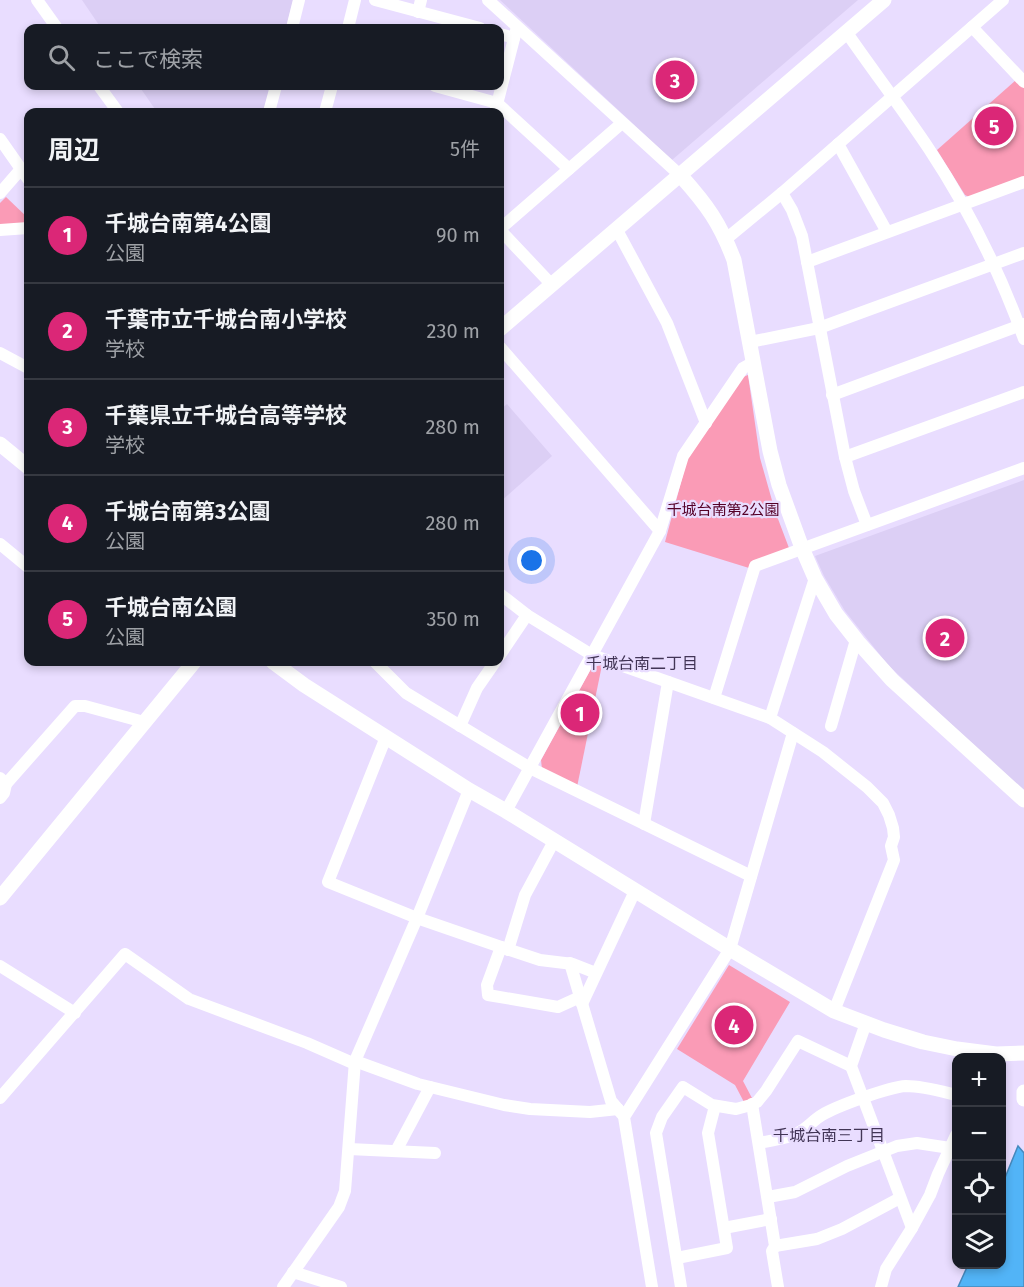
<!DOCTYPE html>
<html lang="ja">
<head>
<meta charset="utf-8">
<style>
	:root { --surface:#171b24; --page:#242831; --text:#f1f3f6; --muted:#9ea1a6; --line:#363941; --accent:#db2777 }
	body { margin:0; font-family:"Fira Sans","Noto Sans JP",sans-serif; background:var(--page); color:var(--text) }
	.controls { position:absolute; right:18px; bottom:18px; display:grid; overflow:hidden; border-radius:12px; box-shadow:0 3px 9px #0003 }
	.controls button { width:54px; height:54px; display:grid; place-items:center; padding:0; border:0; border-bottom:2px solid var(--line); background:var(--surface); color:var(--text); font:30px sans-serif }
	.you { position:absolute; left:532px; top:561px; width:21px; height:21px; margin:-15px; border:4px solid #fff; border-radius:50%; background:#1a73e8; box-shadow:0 0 0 9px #1a73e833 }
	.badge { display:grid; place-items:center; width:39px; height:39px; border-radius:50%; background:var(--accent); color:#fff; font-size:20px; font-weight:700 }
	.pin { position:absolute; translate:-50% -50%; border:3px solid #fff; box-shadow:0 2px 6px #0006 }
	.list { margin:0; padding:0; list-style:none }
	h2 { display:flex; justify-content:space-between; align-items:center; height:78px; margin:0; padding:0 24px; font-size:26px }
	h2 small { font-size:20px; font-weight:400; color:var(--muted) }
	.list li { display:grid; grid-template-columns:39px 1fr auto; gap:18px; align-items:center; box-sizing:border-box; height:96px; padding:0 24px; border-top:2px solid var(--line) }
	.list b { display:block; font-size:22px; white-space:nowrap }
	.list p { margin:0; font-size:20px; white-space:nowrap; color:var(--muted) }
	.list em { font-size:20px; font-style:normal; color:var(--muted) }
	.icon { flex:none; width:33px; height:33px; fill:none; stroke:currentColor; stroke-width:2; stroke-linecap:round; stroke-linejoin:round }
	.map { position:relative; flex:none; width:1024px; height:1287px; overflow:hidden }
	.search { position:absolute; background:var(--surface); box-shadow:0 3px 9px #0003; left:24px; top:24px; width:480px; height:66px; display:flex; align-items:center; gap:15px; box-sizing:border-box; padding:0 21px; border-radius:12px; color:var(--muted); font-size:22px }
	.panel { position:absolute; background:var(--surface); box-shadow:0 3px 9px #0003; left:24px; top:108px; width:480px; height:558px; border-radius:12px }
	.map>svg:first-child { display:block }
	.built { fill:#dccff5 }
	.green { fill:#fa9bb6 }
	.water { fill:#52b4f7; stroke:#4689bd; stroke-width:1.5 }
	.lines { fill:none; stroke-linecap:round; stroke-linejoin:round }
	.minor { stroke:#fff; stroke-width:12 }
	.tertiary { stroke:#fff; stroke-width:15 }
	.labels { text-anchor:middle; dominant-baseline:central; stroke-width:4.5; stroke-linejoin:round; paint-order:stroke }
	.park-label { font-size:15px; fill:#550027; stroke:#e9ddff }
	.neighbourhood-label { font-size:16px; fill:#423556; stroke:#e9ddff }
</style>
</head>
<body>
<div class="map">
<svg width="1024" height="1287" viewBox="0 0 1024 1287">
	<rect width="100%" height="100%" fill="#e9ddff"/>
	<!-- built -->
	<g class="built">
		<path d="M82 0H293L286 28H101Z"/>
		<path d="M500 0H858L672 160Z"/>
		<path d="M139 86H271L263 112H157Z"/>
		<path d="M507 404 552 456 500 502V410Z"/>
		<path d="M1024 480V792L888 665 845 611 824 576 815 556Z"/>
	</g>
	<!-- green -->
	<g class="green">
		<path d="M1016 80 1024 88V177L969 197 965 195 937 150Z"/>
		<path d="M6 197 28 218V223L0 226V203Z"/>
		<path d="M748 375 760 458 775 511 789 548 749 568 665 542 687 460 743 377Z"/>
		<path d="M602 665 577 787 542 769 541 760 592 667Z"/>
		<path d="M729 965 790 1002 743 1081 753 1100 745 1104 735 1085 677 1049Z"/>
	</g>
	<!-- water -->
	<path class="water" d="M1018 1146 1024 1153V1287H958L968 1265 1002 1264V1185Z"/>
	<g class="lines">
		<!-- minor -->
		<g class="minor">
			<path d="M37 0 57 28"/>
			<path d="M375 0 480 28"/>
			<path d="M488 0 681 176"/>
			<path d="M418 12 421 0"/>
			<path d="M972 27 1024 82"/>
			<path d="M292 28 299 0"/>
			<path d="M348 28 355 0"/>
			<path d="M847 33C874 72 903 110 929 149 968 208 1000 272 1024 339"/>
			<path d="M500 34 514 38"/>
			<path d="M99 86 118 112"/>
			<path d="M435 86 497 103 569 169"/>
			<path d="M269 112 276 86"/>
			<path d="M325 112 332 86"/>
			<path d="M495 112 517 27"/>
			<path d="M0 139 28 179"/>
			<path d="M838 144 887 232"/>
			<path d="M0 193 21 169"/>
			<path d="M782 193 792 210 802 236 845 457 854 491 867 525"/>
			<path d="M500 229 622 123"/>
			<path d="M0 230 28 228"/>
			<path d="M500 230 552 285"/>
			<path d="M617 230 667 323 706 423"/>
			<path d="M726 239 782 193 1003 0"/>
			<path d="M807 262 1024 182"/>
			<path d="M750 342 819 328 1024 253"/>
			<path d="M500 347 660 531"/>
			<path d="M0 353 28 368"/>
			<path d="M832 395 1024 324"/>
			<path d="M845 457 1024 392"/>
			<path d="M0 544 28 567"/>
			<path d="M500 594 527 615 592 655 770 718 823 752 867 787 883 803 889 815 893 828 894 837 891 846 894 860 834 1011"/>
			<path d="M500 655 527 615"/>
			<path d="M375 662 406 693 530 768 751 876"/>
			<path d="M714 698 755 566 1024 468"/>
			<path d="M770 718 815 578"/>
			<path d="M460 726 477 688 495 662"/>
			<path d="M831 726 856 640"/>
			<path d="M386 737 328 882 417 918 501 947 540 960 573 964 596 973"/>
			<path d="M0 778 6 784 75 706H85L144 722"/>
			<path d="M0 798 4 793 6 784"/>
			<path d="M506 811 660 531 683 456 743 368 754 362"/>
			<path d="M644 824 668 682"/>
			<path d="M501 947 487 985 488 995 558 1007 580 997"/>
			<path d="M508 950 525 895 554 841"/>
			<path d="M570 963 611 1101 622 1114"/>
			<path d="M0 966 75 1013"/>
			<path d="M582 1004 635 891"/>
			<path d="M866 1023 851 1066 912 1228"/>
			<path d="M355 1061 418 1084 504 1105 530 1109 590 1112 618 1109"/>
			<path d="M0 1098 125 954 189 999 307 1043 355 1064"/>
			<path d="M752 1104 775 1246 772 1251 778 1287"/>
			<path d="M759 1143C774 1140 792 1138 804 1129 810 1125 815 1119 822 1115 837 1106 889 1087 906 1086 923 1086 940 1091 956 1095"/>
			<path d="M349 1149 435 1153"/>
			<path d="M396 1151 430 1087"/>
			<path d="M768 1197 795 1192 847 1166 897 1146 917 1143 950 1148"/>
			<path d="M724 1228 771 1219"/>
			<path d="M775 1246 817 1239 842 1229 900 1198"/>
			<path d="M677 1258 727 1248 708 1133 715 1106"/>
			<path d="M293 1272 341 1287"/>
			<path d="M283 1287 339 1207 345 1191 355 1061 417 918 469 790"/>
			<path d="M652 1287 624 1117 730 949 793 733"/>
			<path d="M681 1287 656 1133 662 1117 683 1087 712 1105 736 1109 751 1105 757 1102 766 1091 798 1041 851 1066"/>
			<path d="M881 1287 886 1269 912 1228 930 1195 938 1174 956 1135"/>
		</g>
		<!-- tertiary -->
		<g class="tertiary">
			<path d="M681 176C707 205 720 223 734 260L770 451 779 485 802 548 815 578 836 614 858 642 892 680 1024 800"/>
			<path d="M500 329 884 0"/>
			<path d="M0 444 28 467"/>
			<path d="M273 662 304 685 469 790 506 811 730 949 834 1011 884 1030 923 1042 957 1049 996 1054 1024 1053"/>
			<path d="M0 898 194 662"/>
			<path d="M1024 1092V1099"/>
		</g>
	</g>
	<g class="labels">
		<!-- park labels -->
		<g class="park-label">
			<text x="723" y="510">千城台南第2公園</text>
		</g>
		<!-- neighbourhood labels -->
		<g class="neighbourhood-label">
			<text x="642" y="663">千城台南二丁目</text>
			<text x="829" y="1135">千城台南三丁目</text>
		</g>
	</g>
</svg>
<div class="controls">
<button>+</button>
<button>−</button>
<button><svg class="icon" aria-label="locate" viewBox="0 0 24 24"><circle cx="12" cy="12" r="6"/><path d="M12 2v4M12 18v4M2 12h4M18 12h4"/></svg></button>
<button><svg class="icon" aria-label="layers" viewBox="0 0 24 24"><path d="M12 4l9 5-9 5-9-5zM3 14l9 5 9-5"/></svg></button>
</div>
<div class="you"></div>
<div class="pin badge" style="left:580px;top:713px">1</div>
<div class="pin badge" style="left:945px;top:638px">2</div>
<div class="pin badge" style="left:675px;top:80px">3</div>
<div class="pin badge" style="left:734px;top:1025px">4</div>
<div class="pin badge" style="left:994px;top:126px">5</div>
<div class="search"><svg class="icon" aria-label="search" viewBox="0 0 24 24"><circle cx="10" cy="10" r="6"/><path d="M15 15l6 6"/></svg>ここで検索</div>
<section class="panel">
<h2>周辺<small>5件</small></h2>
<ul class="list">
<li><span class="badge">1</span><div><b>千城台南第4公園</b><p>公園</p></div><em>90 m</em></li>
<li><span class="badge">2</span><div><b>千葉市立千城台南小学校</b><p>学校</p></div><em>230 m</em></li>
<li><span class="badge">3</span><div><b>千葉県立千城台高等学校</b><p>学校</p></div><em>280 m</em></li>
<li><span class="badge">4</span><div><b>千城台南第3公園</b><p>公園</p></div><em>280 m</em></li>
<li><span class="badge">5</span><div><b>千城台南公園</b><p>公園</p></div><em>350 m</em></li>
</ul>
</section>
</div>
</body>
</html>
